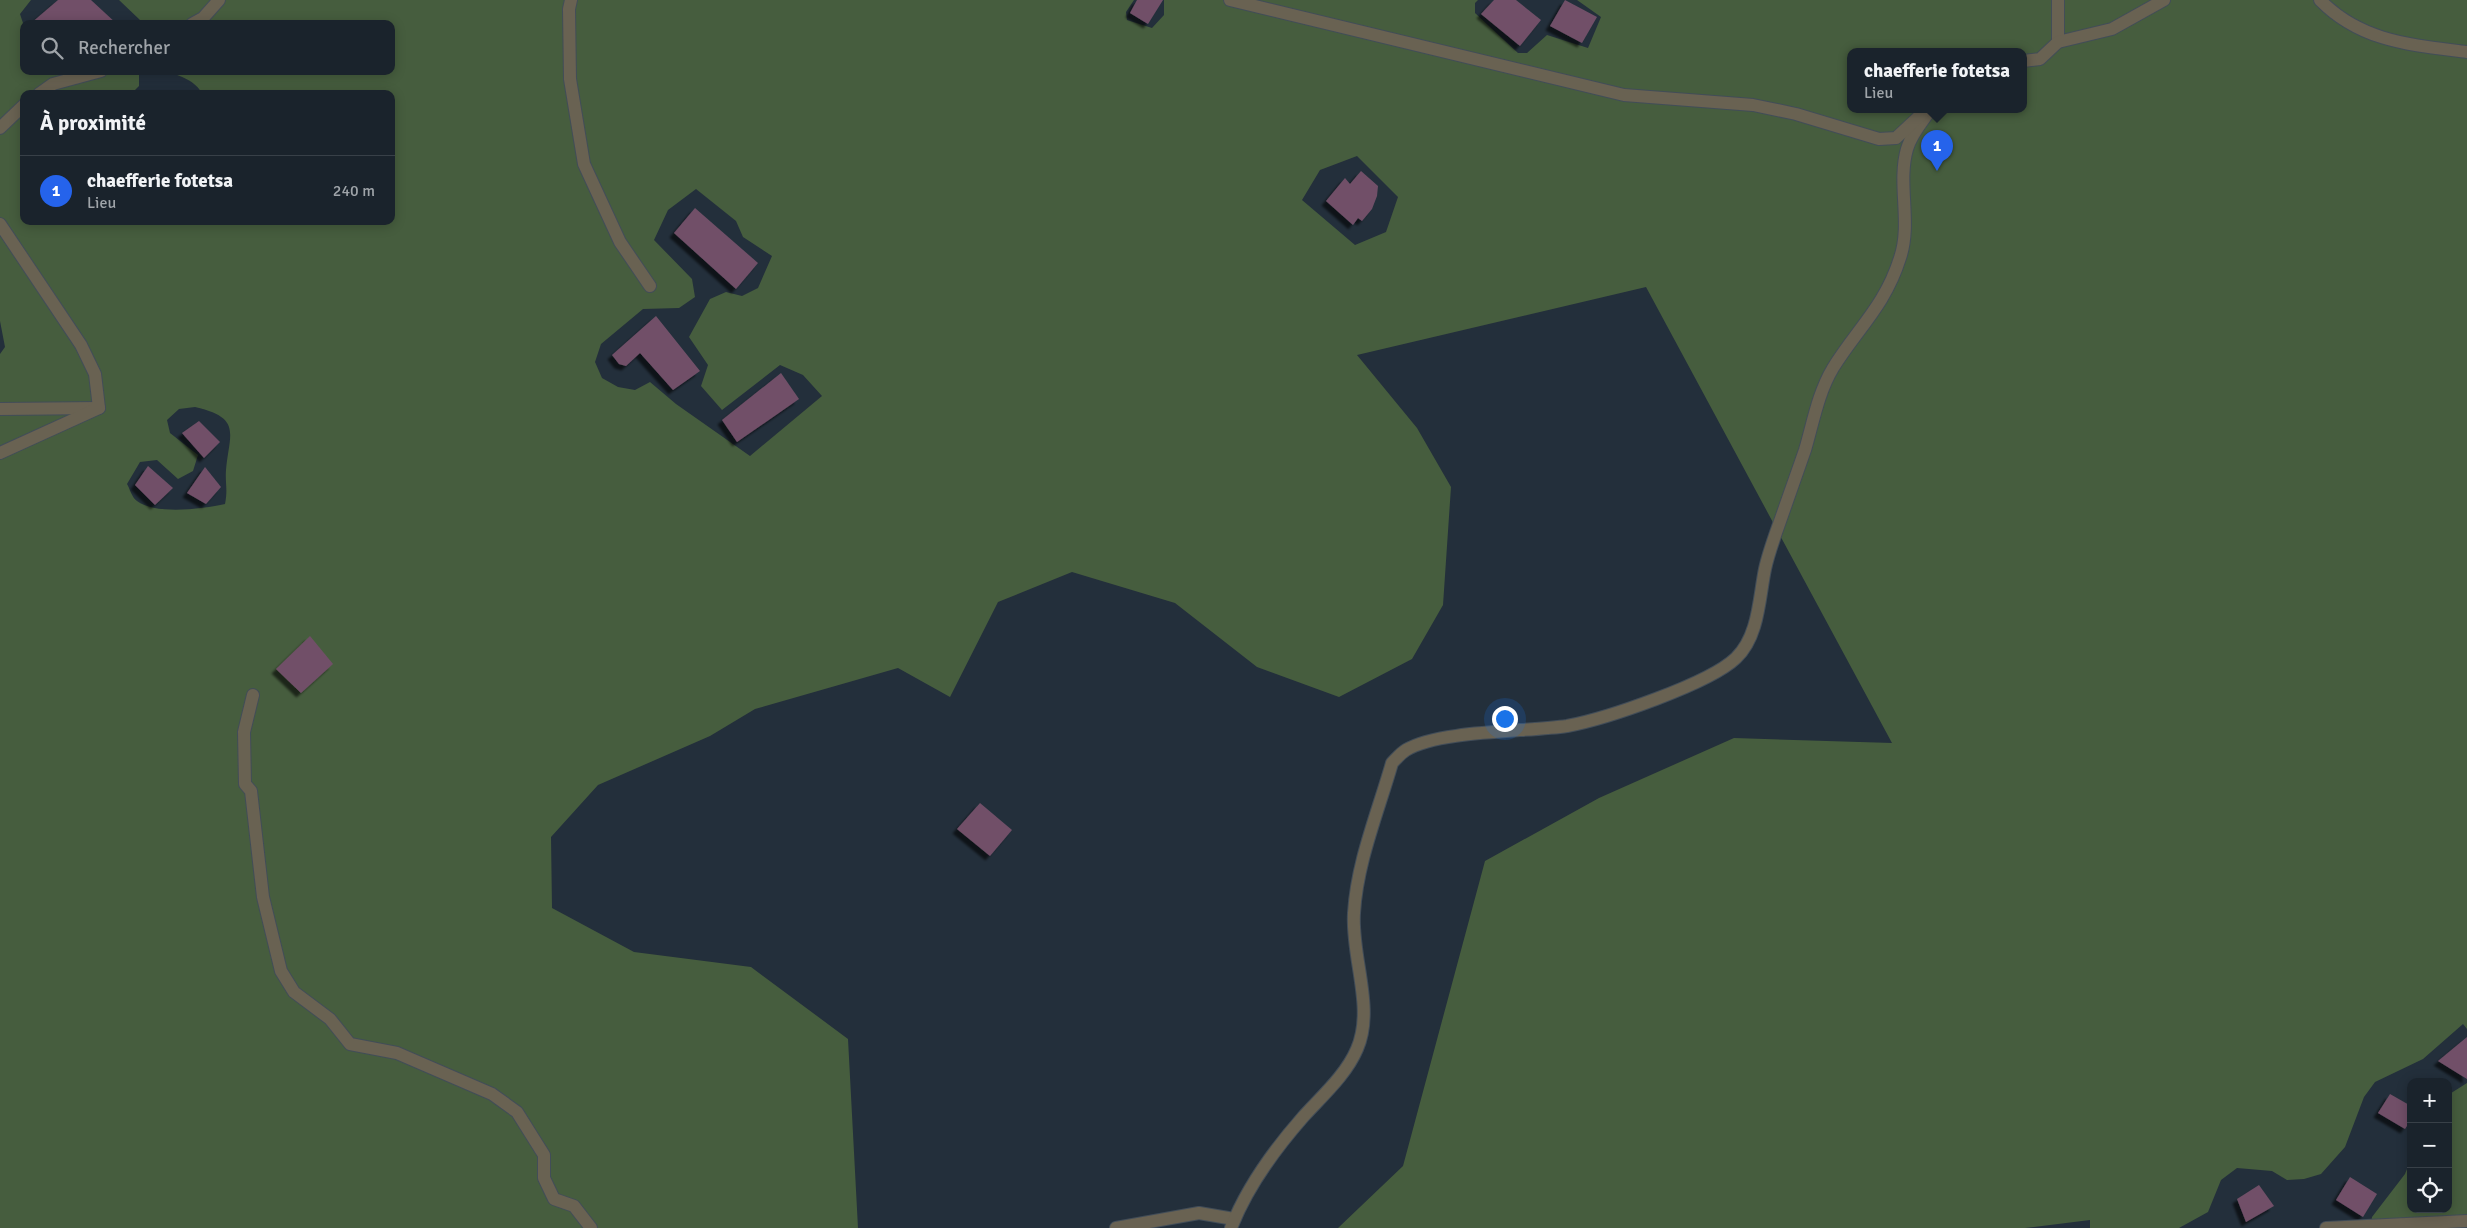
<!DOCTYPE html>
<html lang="fr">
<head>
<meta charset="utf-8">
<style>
	:root { --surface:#1a232c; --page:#272f38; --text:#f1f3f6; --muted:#9fa4a9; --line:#384048; --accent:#2563eb }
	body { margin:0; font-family:Signika,sans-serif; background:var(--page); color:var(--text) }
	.controls { position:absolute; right:15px; bottom:15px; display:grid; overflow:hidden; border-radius:10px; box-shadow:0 2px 12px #0003 }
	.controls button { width:45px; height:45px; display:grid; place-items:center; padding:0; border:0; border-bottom:1px solid var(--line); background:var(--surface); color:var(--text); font:25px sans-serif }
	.you { position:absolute; left:1504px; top:718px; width:18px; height:18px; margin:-12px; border:4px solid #fff; border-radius:50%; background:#1a73e8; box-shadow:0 0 0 8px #1a73e833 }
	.badge { display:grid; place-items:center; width:32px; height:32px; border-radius:50%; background:var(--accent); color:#fff; font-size:16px; font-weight:700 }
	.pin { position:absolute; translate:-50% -41px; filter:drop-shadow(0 1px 2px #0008) }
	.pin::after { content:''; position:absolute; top:26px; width:18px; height:15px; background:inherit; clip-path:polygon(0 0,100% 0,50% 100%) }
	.popup { position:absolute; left:1847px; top:48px; width:180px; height:65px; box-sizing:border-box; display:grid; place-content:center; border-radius:10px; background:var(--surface); filter:drop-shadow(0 1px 4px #0005); font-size:16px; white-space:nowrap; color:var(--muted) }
	.popup b { font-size:19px; color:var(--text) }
	.popup::after { content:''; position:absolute; left:50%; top:100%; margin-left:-10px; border:10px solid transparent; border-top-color:var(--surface) }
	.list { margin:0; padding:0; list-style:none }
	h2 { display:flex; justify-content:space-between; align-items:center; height:65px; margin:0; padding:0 20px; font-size:21px }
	h2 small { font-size:16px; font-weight:400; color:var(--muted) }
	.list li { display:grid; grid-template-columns:32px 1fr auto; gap:15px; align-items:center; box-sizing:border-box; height:70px; padding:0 20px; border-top:1px solid var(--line) }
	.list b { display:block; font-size:19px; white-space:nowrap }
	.list p { margin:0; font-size:16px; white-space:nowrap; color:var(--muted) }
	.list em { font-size:16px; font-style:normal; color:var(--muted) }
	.icon { flex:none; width:28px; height:28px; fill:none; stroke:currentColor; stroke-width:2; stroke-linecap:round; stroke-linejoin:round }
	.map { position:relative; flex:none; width:2467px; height:1228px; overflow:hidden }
	.search { position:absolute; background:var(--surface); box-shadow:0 2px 12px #0003; left:20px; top:20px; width:375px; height:55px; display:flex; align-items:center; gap:12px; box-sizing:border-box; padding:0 18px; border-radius:10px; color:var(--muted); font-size:19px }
	.panel { position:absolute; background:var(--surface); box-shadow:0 2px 12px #0003; left:20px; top:90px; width:375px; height:135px; border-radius:10px }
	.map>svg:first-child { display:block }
	.forest { fill:#465d3e; fill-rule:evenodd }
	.building { fill:#715068; filter:url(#shadow) }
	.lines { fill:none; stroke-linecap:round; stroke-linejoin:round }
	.minor-casing { stroke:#424d58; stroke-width:14 }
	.tertiary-casing { stroke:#424d58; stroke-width:14 }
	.minor { stroke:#696252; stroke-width:12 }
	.tertiary { stroke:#696252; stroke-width:12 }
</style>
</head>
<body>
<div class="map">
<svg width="2467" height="1228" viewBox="0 0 2467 1228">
	<defs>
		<filter id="shadow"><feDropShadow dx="-4.5" dy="4.5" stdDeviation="1" flood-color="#0009"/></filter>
	</defs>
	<rect width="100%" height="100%" fill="#232f3b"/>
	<!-- forest -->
	<g class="forest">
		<path d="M0 0H31L20 14 24 26V71H139V86L131 94H24V221H391V94H202C197 81 179 76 168 71H391V24H139L140 20 119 0H1134L1126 12 1127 20 1152 28 1164 15V0H1478L1475 3V13L1518 53H1527L1547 35 1588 48 1601 17 1577 0H2467V1029L2463 1024 2423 1059 2375 1082 2364 1097 2345 1147 2321 1174 2304 1179 2287 1180 2272 1171 2237 1168 2221 1180 2208 1212 2179 1228H2090V1220L2025 1228H1338L1403 1166 1485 861 1599 798 1734 738 1892 743 1646 287 1357 355 1417 428 1451 487 1443 605 1412 659 1339 697 1257 667 1175 603 1072 572 998 602 950 697 898 668 755 709 710 736 598 785 551 837 552 908 634 952 751 967 848 1039 858 1228H0V354L5 347 0 321ZM1851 52H2023V110H1851ZM1357 156 1398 197 1386 232 1355 245 1302 200 1320 170ZM696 189 736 221 743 237 772 256 758 288 742 296 726 292 710 299 689 337 708 365 701 386 722 410 780 365 803 375 822 396 750 456 676 404 650 382 635 390 618 387 602 378 595 362 601 344 643 309 679 308 695 297 692 279 654 240 668 210ZM195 407C243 418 229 434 226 470 225 483 228 489 225 504 203 509 155 515 137 501 132 498 130 489 127 484L140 462 157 460 178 479 193 471 198 455 170 433 167 420 179 409Z"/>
		<path d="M2467 1083V1228H2370L2372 1217 2405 1174 2411 1159V1209H2448V1095Z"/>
	</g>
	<!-- building -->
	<g class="building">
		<path d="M58 0H91L117 24H30Z"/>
		<path d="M1137 0H1163L1148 24 1130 13Z"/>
		<path d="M1494 0H1516L1541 20 1520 46 1481 14Z"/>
		<path d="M1565 0 1597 17 1582 43 1550 26Z"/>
		<path d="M1361 171 1378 186 1377 196 1372 209 1362 221 1358 218 1353 225 1326 201 1345 178 1350 184Z"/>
		<path d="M695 208 758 263 736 289 674 233Z"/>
		<path d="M656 316 700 371 673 390 640 353 626 366 619 364 612 355Z"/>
		<path d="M781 373 799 399 737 442 722 420Z"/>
		<path d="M199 421 220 442 204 458 182 433Z"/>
		<path d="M148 466 173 488 155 505 135 485Z"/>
		<path d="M205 467 221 487 206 504 187 493Z"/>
		<path d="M310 636 333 664 301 693 276 669Z"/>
		<path d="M980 803 1012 830 990 856 957 829Z"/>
		<path d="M2467 1037V1079L2438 1061Z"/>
		<path d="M2390 1094 2411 1106V1120L2405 1129 2378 1113Z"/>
		<path d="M2350 1177 2377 1194 2363 1217 2336 1200Z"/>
		<path d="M2259 1185 2274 1206 2246 1222 2237 1199Z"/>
	</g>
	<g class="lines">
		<defs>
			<g id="minor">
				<path d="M571 0 569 9 570 79 584 164 620 242 650 286"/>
				<path d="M2058 42V0"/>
				<path d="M0 409 99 408"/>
				<path d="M253 695 244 732 245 784 251 791 263 897 281 971 294 992 330 1019 350 1044 397 1053 492 1094 517 1112 544 1155V1178L554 1199 574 1206 591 1228"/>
				<path d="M1116 1228 1199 1213 1234 1219"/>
				<path d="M1231 1228C1247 1187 1274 1150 1303 1117 1322 1096 1346 1075 1357 1049 1375 1008 1351 957 1354 913 1357 862 1378 812 1392 763 1397 758 1401 753 1406 750 1439 730 1527 732 1567 726 1605 719 1709 684 1736 658 1759 636 1759 598 1765 569 1768 555 1773 541 1778 527 1787 501 1796 476 1805 450 1813 423 1818 393 1833 368 1857 329 1885 306 1900 258 1912 223 1897 184 1907 149 1911 135 1921 123 1929 112"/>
				<path d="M2326 1228 2467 1221"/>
			</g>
			<g id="tertiary">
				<path d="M1230 0 1624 95 1753 105 1796 114 1879 139 1896 138 1926 110"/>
				<path d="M2320 0C2361 42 2412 45 2467 52"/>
				<path d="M192 24 203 18 219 0"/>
				<path d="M2023 61 2040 59 2058 42 2112 29 2164 0"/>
				<path d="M39 94 53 84 101 71"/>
				<path d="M0 128 24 105"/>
				<path d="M0 224 81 345 95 374 99 408 0 453"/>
			</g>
		</defs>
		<!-- minor casing -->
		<use href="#minor" class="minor-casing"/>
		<!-- tertiary casing -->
		<use href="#tertiary" class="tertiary-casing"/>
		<!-- minor -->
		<use href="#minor" class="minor"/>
		<!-- tertiary -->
		<use href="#tertiary" class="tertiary"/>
	</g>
</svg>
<div class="controls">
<button>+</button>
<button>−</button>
<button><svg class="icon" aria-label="locate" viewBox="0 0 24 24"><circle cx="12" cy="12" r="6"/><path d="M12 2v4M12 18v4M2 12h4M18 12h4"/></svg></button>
</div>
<div class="you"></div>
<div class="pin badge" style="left:1937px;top:171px">1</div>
<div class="popup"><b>chaefferie fotetsa</b>Lieu</div>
<div class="search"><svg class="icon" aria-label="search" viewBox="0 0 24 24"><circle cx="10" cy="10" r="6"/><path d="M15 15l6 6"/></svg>Rechercher</div>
<section class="panel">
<h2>À proximité<small></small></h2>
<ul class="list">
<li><span class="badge">1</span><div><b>chaefferie fotetsa</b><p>Lieu</p></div><em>240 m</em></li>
</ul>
</section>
</div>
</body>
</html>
